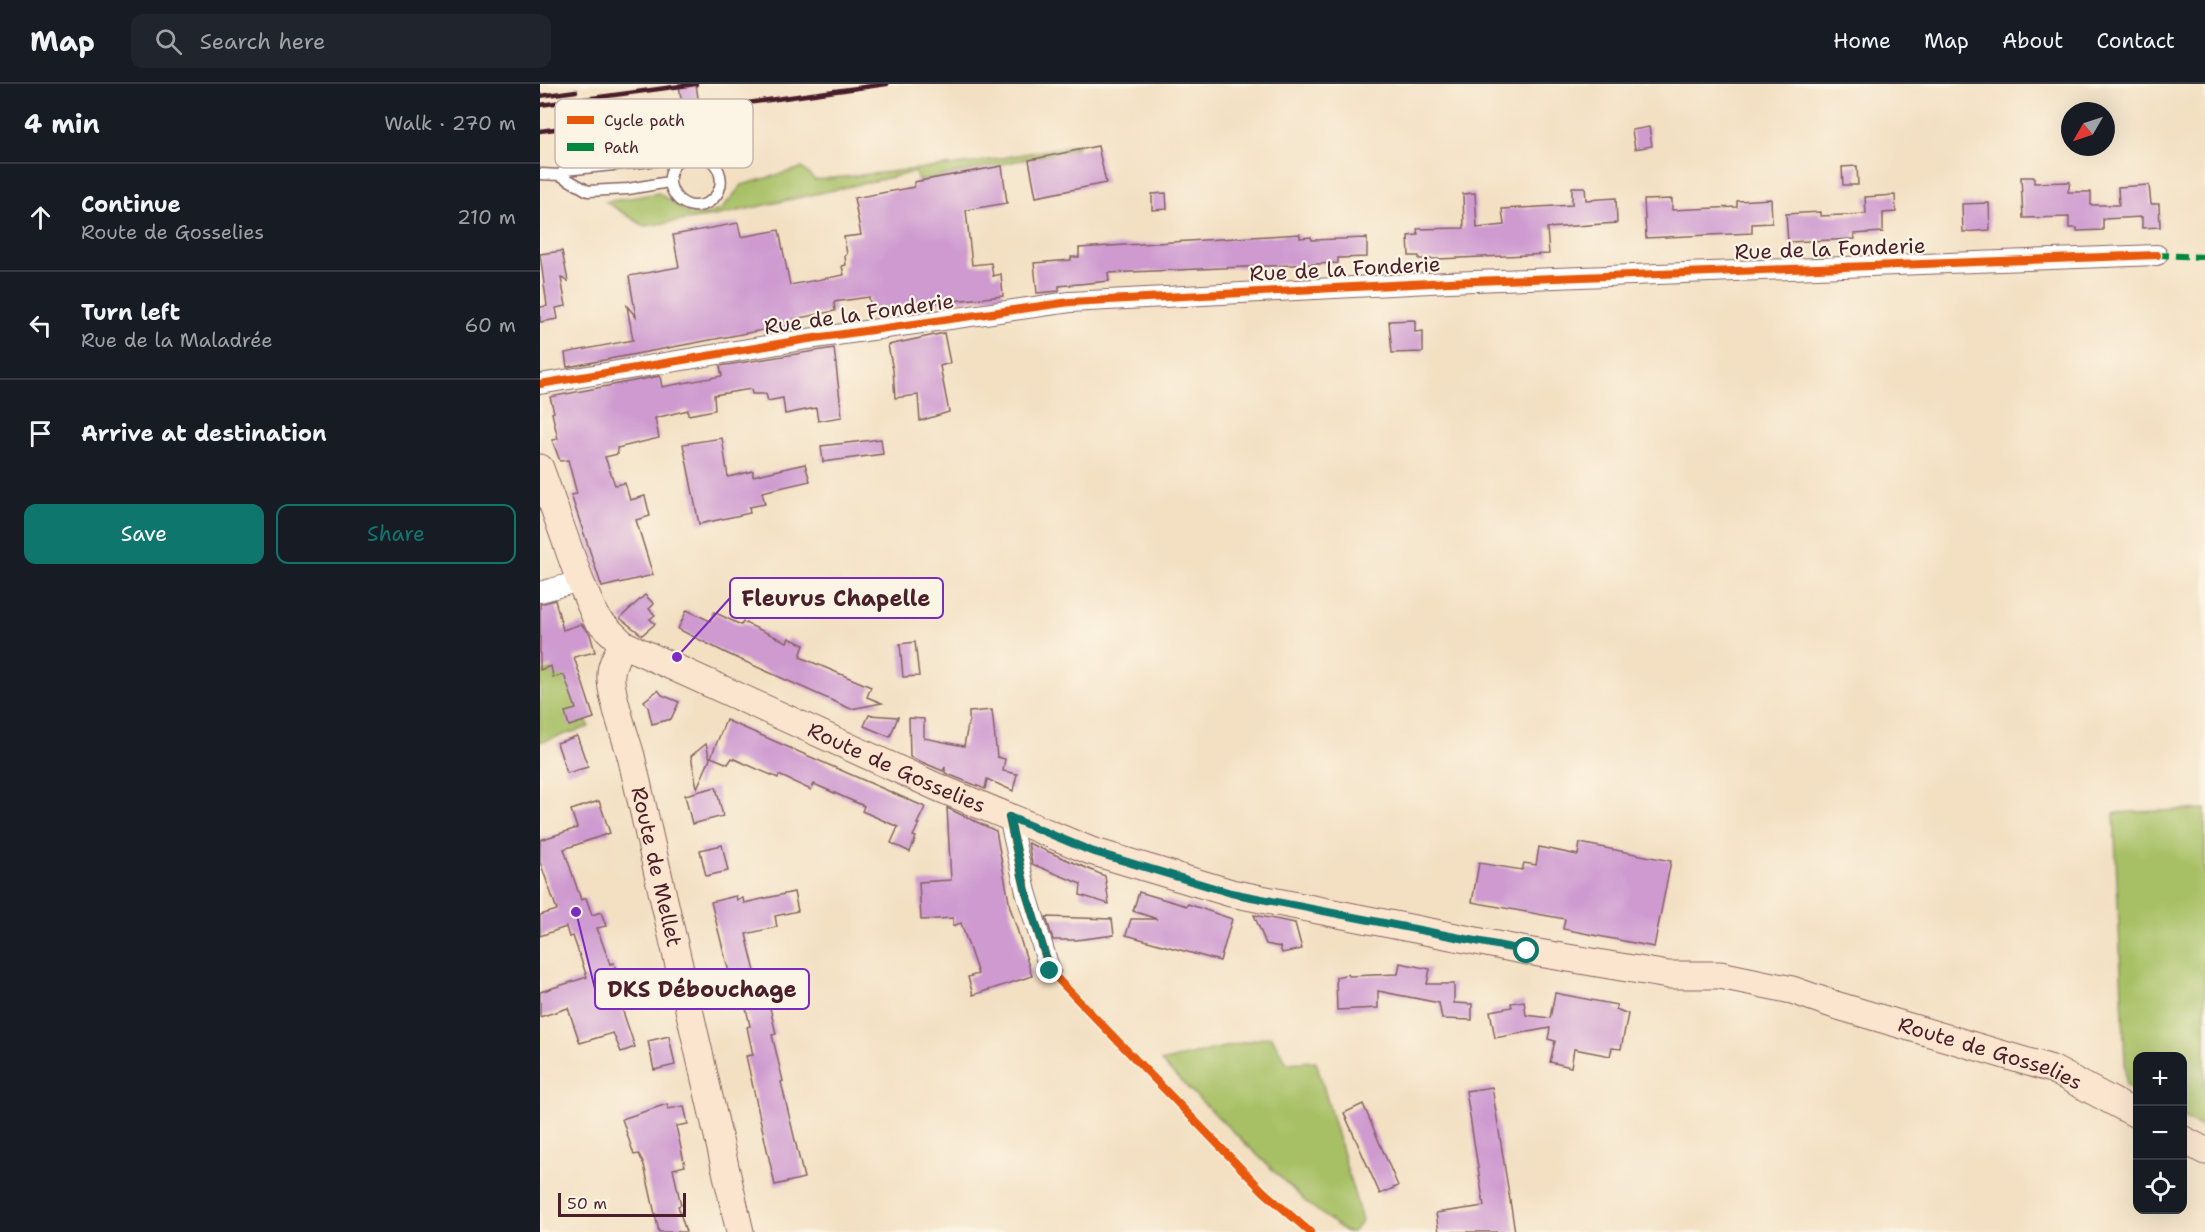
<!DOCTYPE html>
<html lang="en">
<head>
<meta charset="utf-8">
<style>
	:root { --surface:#171b24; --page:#20242c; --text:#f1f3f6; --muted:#9ea1a6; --line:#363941; --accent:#0f766e }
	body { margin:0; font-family:"Shantell Sans",sans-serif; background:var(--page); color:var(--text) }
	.controls { position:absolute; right:18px; bottom:18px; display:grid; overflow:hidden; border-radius:12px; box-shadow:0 6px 24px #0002 }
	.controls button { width:54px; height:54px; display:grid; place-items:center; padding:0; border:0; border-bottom:2px solid var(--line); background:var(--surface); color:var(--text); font:30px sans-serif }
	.compass { position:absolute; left:1521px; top:18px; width:54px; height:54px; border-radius:50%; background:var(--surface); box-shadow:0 6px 24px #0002; rotate:231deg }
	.scale { position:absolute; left:18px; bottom:15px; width:128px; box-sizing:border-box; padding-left:6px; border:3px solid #4a1f2b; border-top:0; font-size:16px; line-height:21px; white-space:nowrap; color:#4a1f2b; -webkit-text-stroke:4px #fcf5e5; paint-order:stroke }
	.stop { position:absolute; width:18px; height:18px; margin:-14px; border:4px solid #0f766e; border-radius:50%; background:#fff }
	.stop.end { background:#0f766e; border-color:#fff; box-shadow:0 2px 6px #0008 }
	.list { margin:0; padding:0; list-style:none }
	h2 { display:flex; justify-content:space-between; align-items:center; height:78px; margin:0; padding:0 24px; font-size:26px }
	h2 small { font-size:20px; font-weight:400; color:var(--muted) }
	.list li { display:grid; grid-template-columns:39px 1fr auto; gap:18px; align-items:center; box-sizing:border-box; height:108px; padding:0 24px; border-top:2px solid var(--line) }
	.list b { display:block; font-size:22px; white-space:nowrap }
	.list p { margin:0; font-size:20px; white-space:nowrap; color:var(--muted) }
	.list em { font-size:20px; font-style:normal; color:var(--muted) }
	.actions { display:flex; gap:12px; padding:18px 24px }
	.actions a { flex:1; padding:14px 0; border:2px solid var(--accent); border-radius:12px; text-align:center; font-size:21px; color:var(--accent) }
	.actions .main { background:var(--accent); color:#fff }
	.icon { flex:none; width:33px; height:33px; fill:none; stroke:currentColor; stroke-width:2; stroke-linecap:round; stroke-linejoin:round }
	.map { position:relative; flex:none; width:1665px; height:1148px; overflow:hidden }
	header { display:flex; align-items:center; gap:36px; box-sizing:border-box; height:84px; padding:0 30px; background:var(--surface); border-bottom:2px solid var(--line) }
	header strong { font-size:28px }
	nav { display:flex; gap:33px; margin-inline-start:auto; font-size:21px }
	.search { width:420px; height:54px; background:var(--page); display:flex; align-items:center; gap:15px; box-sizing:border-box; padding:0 21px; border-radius:12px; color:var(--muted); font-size:22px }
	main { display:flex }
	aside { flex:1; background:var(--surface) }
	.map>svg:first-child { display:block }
	.green { fill:#a7c065; stroke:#787048; stroke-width:1.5 }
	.building { fill:#ce9ad0 }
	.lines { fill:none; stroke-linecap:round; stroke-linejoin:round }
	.service-casing { stroke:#856360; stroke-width:13 }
	.minor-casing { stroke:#856360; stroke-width:22 }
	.secondary-casing { stroke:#856360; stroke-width:29 }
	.service { stroke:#fff; stroke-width:10 }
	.minor { stroke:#fff; stroke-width:20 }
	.secondary { stroke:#fbe5cf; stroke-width:27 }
	.rail { stroke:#4a1f2b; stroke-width:4.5 }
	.quiet { stroke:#00873e; stroke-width:6; stroke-dasharray:12 6; stroke-linecap:butt }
	.cycleway-casing { stroke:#fcf5e5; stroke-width:11 }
	.cycleway { stroke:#e8590c; stroke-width:8 }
	.route { stroke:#0f766e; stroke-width:8 }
	.labels { text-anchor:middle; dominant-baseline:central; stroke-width:4.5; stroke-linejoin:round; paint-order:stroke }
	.street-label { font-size:21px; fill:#4a1f2b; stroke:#fcf5e5 }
	.key { fill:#fcf5e5; stroke:#c7b5ad; stroke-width:1.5 }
	.key-label { font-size:16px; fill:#4a1f2b }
	.leader { fill:none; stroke:#7b2cbf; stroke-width:2 }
	.callout-dot { fill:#7b2cbf; stroke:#fcf5e5; stroke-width:2 }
	.callout { fill:#fcf5e5; stroke:#7b2cbf; stroke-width:2 }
	.callout-label { font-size:22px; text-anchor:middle; font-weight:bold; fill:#4a1f2b }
</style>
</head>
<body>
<header>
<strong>Map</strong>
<div class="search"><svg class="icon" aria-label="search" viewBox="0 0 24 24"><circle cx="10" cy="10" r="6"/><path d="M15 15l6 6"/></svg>Search here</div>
<nav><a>Home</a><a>Map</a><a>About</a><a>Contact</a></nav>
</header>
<main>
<aside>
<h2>4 min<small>Walk · 270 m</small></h2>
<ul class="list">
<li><svg class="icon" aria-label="ahead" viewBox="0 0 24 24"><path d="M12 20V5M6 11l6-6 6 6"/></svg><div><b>Continue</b><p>Route de Gosselies</p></div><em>210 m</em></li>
<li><svg class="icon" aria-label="left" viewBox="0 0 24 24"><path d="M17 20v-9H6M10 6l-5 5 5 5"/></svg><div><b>Turn left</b><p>Rue de la Maladrée</p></div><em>60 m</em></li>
<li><svg class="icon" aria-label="arrive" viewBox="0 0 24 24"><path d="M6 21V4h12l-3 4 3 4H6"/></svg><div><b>Arrive at destination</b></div></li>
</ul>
<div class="actions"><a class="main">Save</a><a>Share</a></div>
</aside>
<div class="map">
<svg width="1665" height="1148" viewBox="0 0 1665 1148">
	<rect width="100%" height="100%" fill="#fcf5e5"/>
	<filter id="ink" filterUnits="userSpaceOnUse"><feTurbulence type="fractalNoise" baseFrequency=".0167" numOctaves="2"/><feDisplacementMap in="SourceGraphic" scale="12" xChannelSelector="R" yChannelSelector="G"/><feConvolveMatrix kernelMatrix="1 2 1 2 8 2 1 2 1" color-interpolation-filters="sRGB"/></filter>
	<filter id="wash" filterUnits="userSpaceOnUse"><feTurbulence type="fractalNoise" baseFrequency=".008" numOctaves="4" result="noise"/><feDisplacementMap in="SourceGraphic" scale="24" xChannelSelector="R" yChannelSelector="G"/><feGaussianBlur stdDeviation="1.35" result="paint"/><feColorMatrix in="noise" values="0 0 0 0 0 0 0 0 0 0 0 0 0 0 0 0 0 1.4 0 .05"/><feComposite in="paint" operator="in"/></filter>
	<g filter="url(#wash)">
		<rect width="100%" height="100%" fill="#f3e0c3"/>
		<!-- green -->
		<g class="green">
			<path d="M539 60 536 65 378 97 375 88 175 132 104 142 66 118 119 109 147 129 161 131 181 126 202 101 262 84 275 96 434 79Z"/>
			<path d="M27 581 49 643 0 658V589Z"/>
			<path d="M1665 725V1045L1643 1033 1642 972H1598L1597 1007 1586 1001 1574 729Z"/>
			<path d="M731 952 747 979 776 977 822 1137 813 1148H806L767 1119 621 978Z"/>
		</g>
		<g id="blocks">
			<!-- building -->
			<g class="building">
				<path d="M139 0H156L164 55 147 58Z"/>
				<path d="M1109 43 1112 62 1095 65 1092 46Z"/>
				<path d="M558 62 566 99 496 113 489 76Z"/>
				<path d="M462 82 467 119 426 126 432 181 451 179 453 192 461 190 463 212 331 225 329 213 294 218 295 227 254 235 255 240 27 283 25 269 93 256 87 222 96 233 89 192 139 183 133 151 198 139 201 153 239 146 250 201 304 191 302 182 306 181 305 172 307 170 304 153 321 151 314 114 374 103V98Z"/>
				<path d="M1317 82 1318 101H1303L1302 83Z"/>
				<path d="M1481 93H1494V99L1530 98 1528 108H1551V121H1579L1578 103 1609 101 1611 120H1619L1620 143 1602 144V133L1563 135V146L1537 147V144H1529V133L1483 134Z"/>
				<path d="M1032 103H1045L1046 116 1076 114 1077 139 1007 144 1009 170 897 175H879V172H869L868 152 878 151 877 145 924 144 923 110 935 109 937 144 964 141 962 125 1032 121Z"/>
				<path d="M626 109 627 125 612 126V110Z"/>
				<path d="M1355 111 1356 128 1343 129V148L1314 150 1315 155 1248 158 1246 130 1280 128V132L1326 130 1325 113Z"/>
				<path d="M1132 115V126L1197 123V117L1231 115 1232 139 1212 140V149L1106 154 1104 116Z"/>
				<path d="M1449 119 1450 146 1423 148 1422 120Z"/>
				<path d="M760 150V154L771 153 772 156 827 154V173L798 174V179L568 189 569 197 519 202V207L497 209 494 179 531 176V173H539V164Z"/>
				<path d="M22 167 28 197 21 194 26 222 16 224 18 235 0 238V223L7 222 0 170Z"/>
				<path d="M875 236V248L883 247V268L852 269 849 237Z"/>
				<path d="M404 249 410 279 400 282 409 328 380 337 378 311 355 314 353 286 348 261Z"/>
				<path d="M294 264 302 333 278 337 276 324 245 330 243 314 228 317 226 310H212L211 305 174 311 175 326 148 331V326L115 334 119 354 77 364 78 370 65 373 75 401 85 399 90 416 105 412 110 432 96 436 113 491 62 503 31 411 37 410 28 376 20 377 12 356 18 355 12 329 14 328 10 313 120 292 122 303 182 292 180 282Z"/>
				<path d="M182 354 188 393 213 387V392L265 380 270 397 222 408 225 420 209 423 210 429 159 440 143 360Z"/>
				<path d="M341 355 343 370 283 378 281 362Z"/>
				<path d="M105 511 114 520 109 525 115 531 110 535 115 540 102 551 80 534Z"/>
				<path d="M15 516 23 546 41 540 50 550 55 568 34 573 54 634 29 642 25 628 36 625 24 591 13 593 11 582 0 586V520Z"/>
				<path d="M147 526 170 537 174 528 201 541 203 538 247 558 249 554 264 561 260 573 331 603 327 613 342 619 311 625 188 570 138 545Z"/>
				<path d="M375 558 379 592 363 593 360 560Z"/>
				<path d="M118 606 122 611 139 618 131 635 112 640 108 623 104 617Z"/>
				<path d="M452 626 457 673 465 675 463 687 477 690 473 707 447 695 445 705 405 689V683L403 687 370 673 369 634 384 635V654L424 662 429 636V628Z"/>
				<path d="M329 631 358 633 350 653 324 642Z"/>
				<path d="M186 636 385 723 377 740H379L373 752 376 753 370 768 351 759 358 743 322 727 324 722 274 700 271 706 239 691 238 694 192 674 188 680 171 673Z"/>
				<path d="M37 652 48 683 27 689 17 659Z"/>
				<path d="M166 660 170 675 157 704 151 672Z"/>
				<path d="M176 703 183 732 152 740 145 711Z"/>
				<path d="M59 717 70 749 24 765 41 816 46 814 52 831 61 828 66 842 57 844 70 880 74 879 78 893 72 895 95 963 81 968 73 949 40 959 28 924 0 933V908L47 893 33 852 29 853 26 843 0 852V831L17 826 0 778V756L37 744 31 726Z"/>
				<path d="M407 724 456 747 470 823 492 892 433 911 428 893 438 890 421 839 413 842V834L381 836 379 798 411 796Z"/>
				<path d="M488 759 565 792 569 820 540 811 541 800 492 780Z"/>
				<path d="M1040 759 1131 777 1114 863 1023 845 1025 835 932 818 939 779 982 786 984 779 996 781 999 763 1038 771Z"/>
				<path d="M182 761 188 787 166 792 160 766Z"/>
				<path d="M254 808 258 827 235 832 237 843 206 850 223 921 229 919 236 950 232 951 243 997 241 998 264 1094 235 1101 206 972 213 971 207 943 210 942 203 910 195 912 171 818 196 812 197 816 203 814 204 819Z"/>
				<path d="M599 808 647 822 648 820 692 835 680 877 586 851 591 835H617L593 827Z"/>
				<path d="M714 831 755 839 762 865 742 869 740 863 726 860Z"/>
				<path d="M506 833 572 835 574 851 536 856H513Z"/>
				<path d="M860 879 890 885 887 900H914V919L932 920V936L902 935 899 919 838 907V924L797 926 796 893 808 890 809 892 858 890Z"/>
				<path d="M1015 909 1077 921 1076 925 1088 930 1081 965 1072 964 1070 972 1034 965 1031 983 1010 978 1015 957 1008 955 1010 944 955 954 950 927 972 923 971 919 984 917 986 931 1010 934Z"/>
				<path d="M129 952 135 981 114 986 108 957Z"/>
				<path d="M952 1003 975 1148H899L896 1129 944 1122 926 1007Z"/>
				<path d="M127 1020 128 1025 144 1022 148 1040 136 1042 145 1082 133 1085 141 1121 138 1122 146 1148H119L104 1081 99 1070 94 1071 82 1035Z"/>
				<path d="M823 1020 858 1102 840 1110 804 1029Z"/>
			</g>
		</g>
	</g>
	<g filter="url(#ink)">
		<use href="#blocks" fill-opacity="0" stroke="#856360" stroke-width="1.5"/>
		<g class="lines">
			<defs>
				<g id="service">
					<path d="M0 90 20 91 48 107 88 105 129 98"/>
					<path d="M20 91 25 86 141 74C172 58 196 100 169 118 141 135 114 95 141 74"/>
				</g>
				<g id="minor">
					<path d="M0 300 268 255 530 218 909 198 1617 171"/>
					<path d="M0 508 40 497"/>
					<path d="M469 733 486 808 510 887"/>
				</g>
				<g id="secondary">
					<path id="s1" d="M0 384 40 497 56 534 83 560 397 703 551 767 691 809 987 867 1128 891H1180L1252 906 1295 921 1512 985 1598 1031"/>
					<path id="s2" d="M83 560C78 569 71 580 71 590 69 607 86 654 91 672L200 1148"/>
					<path d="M1642 1055 1665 1067"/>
				</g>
			</defs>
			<!-- service casing -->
			<use href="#service" class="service-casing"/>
			<!-- minor casing -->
			<use href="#minor" class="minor-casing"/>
			<!-- secondary casing -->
			<use href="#secondary" class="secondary-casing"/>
			<!-- service -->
			<use href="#service" class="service"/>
			<!-- minor -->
			<use href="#minor" class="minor"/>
			<!-- secondary -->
			<use href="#secondary" class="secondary"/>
			<!-- rail -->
			<g class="rail">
				<path d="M0 12 36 7"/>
				<path d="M0 21 156 0"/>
				<path d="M0 47 347 0"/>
			</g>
			<!-- quiet -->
			<path class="quiet" d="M1617 171 1665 173"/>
			<defs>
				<g id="cycleway">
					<path d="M0 300 268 255 530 218 909 198 1617 171"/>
					<path d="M469 733 486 808 510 887 724 1108 770 1148"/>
				</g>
			</defs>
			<!-- cycleway casing -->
			<use href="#cycleway" class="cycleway-casing"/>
			<!-- cycleway -->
			<use href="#cycleway" class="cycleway"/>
		</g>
	</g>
	<g class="lines" filter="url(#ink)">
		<!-- route -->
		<path class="route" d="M510 887 486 808 469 733 551 767 691 809 987 867"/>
	</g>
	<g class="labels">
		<!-- street labels -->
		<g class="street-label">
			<text transform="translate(1290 165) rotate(-2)">Rue de la Fonderie</text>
			<text transform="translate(805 185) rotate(-3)">Rue de la Fonderie</text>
			<text transform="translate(319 230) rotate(-8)">Rue de la Fonderie</text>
			<text stroke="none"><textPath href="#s1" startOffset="498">Route de Gosselies</textPath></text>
			<text stroke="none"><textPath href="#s2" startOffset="231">Route de Mellet</textPath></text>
			<text stroke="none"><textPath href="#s1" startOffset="1634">Route de Gosselies</textPath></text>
		</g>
	</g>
	<!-- legend -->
	<rect x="15" y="15" width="198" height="69" rx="9" class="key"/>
	<rect x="27" y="32" width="27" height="8" fill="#e8590c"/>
	<rect x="27" y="59" width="27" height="8" fill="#00873e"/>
	<g class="key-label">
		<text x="64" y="42">Cycle path</text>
		<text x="64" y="69">Path</text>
	</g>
	<!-- callouts -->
	<path class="leader" d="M137 573L190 514M36 828L55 905"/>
	<g class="callout-dot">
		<circle cx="137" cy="573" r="6"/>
		<circle cx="36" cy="828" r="6"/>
	</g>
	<g class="callout">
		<rect x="190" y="494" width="213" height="40" rx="6"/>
		<rect x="55" y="885" width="214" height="40" rx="6"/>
	</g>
	<g class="callout-label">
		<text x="296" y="522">Fleurus Chapelle</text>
		<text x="162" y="913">DKS Débouchage</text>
	</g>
</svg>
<div class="controls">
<button>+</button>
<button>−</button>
<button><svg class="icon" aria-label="locate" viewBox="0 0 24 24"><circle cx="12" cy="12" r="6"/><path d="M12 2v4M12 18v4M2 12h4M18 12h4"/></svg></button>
</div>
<svg class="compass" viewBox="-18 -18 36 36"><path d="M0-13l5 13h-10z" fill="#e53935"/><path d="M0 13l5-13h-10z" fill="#9ea1a6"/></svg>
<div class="scale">50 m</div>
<div class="stop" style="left:987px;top:867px"></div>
<div class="stop end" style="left:510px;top:887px"></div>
</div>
</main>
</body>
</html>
